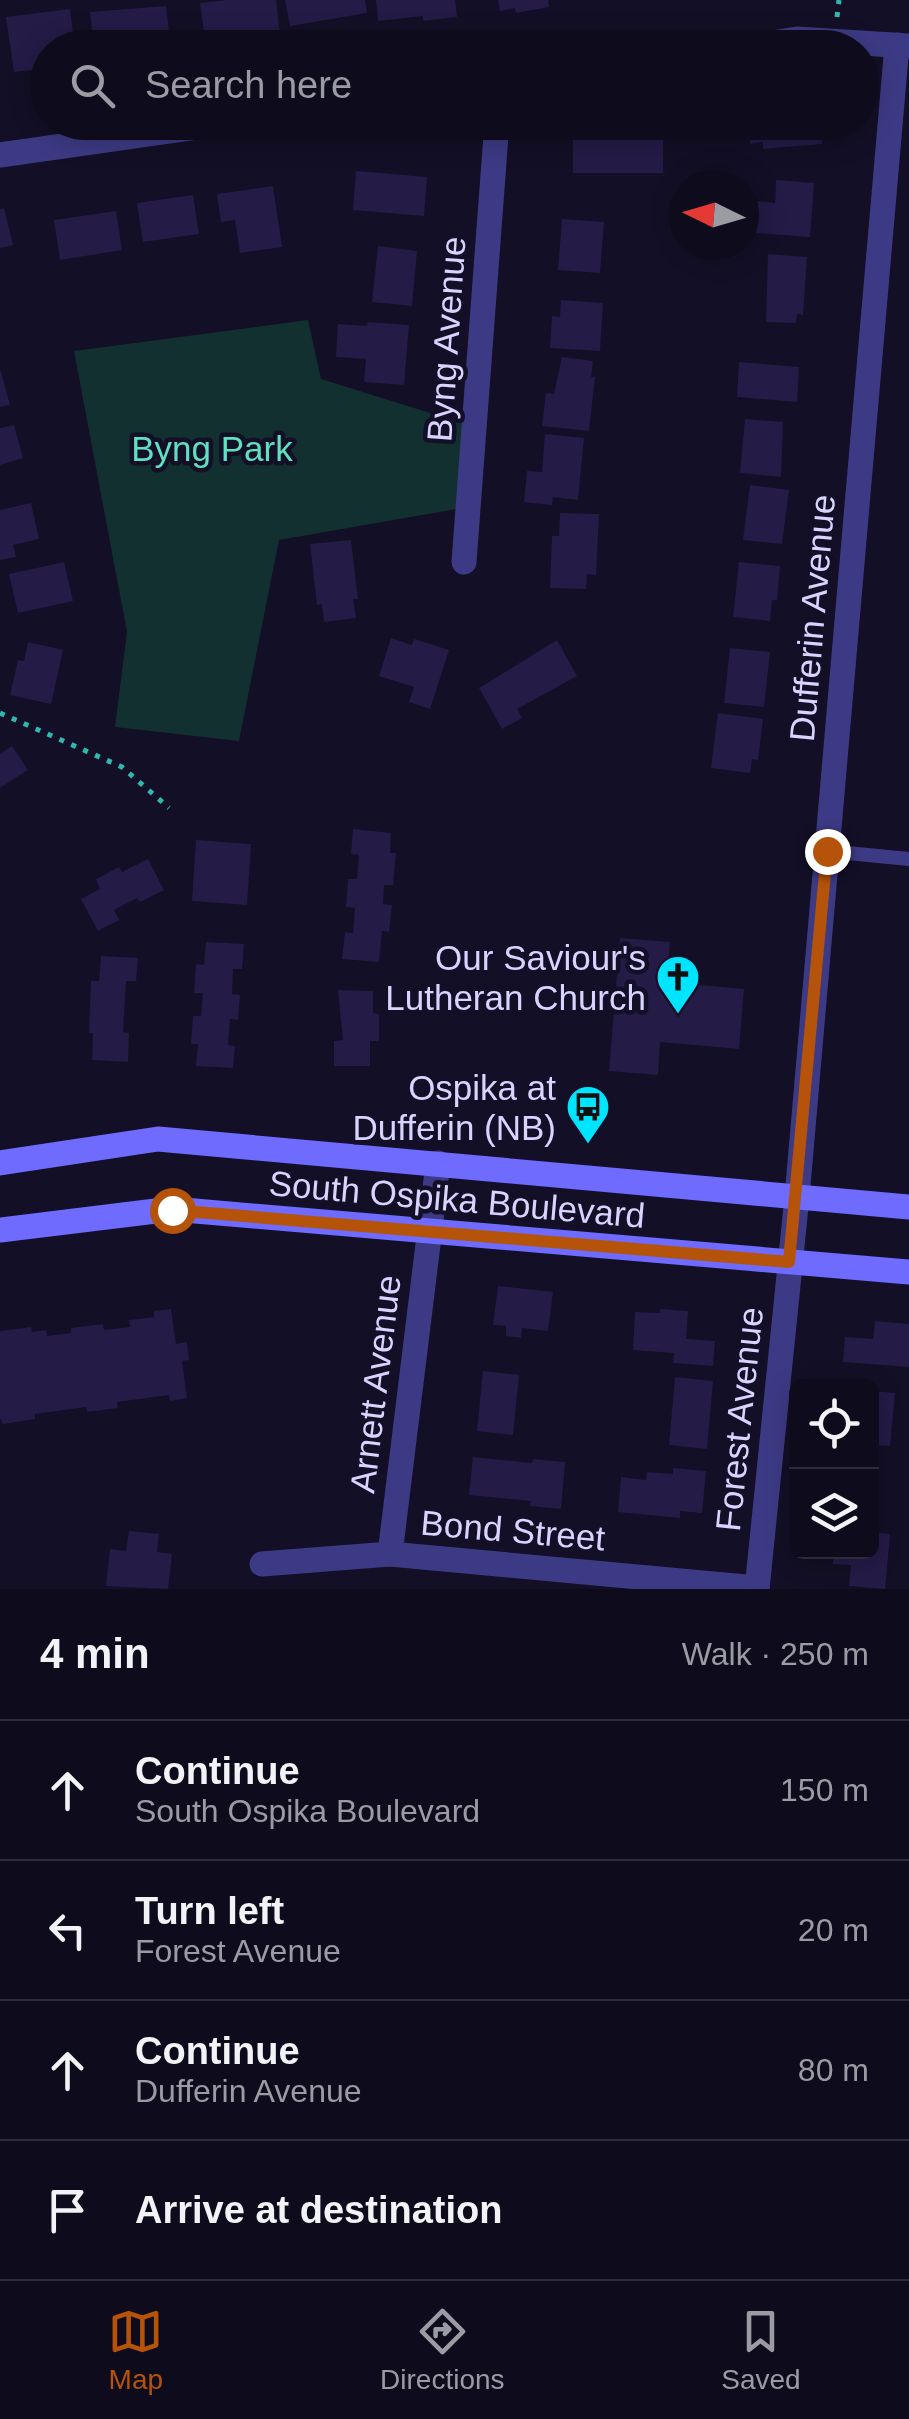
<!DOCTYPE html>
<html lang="en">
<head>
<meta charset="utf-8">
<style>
	:root { --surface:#0e0b1c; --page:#171425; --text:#f1f3f6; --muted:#9b9ba3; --line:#2e2b3b; --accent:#b45309 }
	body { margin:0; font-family:Helvetica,sans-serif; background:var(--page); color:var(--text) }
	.controls { position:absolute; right:30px; bottom:30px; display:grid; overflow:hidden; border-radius:15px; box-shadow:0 5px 25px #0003 }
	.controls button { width:90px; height:90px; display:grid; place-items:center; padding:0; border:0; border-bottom:2px solid var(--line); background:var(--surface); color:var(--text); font:50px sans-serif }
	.compass { position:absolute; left:669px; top:170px; width:90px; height:90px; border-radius:50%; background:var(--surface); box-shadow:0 5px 25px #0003; rotate:275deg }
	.stop { position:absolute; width:30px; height:30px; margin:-22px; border:8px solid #b45309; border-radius:50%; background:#fff }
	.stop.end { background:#b45309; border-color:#fff; box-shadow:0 2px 10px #0008 }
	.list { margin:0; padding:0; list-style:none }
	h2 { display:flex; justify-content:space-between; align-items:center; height:130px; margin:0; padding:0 40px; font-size:42px }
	h2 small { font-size:32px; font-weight:400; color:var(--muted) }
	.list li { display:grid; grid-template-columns:65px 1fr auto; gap:30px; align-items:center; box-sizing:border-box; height:140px; padding:0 40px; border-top:2px solid var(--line) }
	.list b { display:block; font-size:38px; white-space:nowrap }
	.list p { margin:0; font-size:32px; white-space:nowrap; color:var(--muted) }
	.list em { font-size:32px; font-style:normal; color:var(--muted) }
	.icon { flex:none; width:55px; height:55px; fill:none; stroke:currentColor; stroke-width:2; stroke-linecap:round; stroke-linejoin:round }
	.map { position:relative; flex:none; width:909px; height:1589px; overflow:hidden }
	.search { position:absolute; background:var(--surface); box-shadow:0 5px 25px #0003; left:30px; right:30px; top:30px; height:110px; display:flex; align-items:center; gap:25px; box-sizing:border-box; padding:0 35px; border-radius:55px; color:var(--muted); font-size:38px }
	.sheet { height:690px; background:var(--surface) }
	nav { display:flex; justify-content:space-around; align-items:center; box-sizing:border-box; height:140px; border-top:2px solid var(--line); background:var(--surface); font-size:28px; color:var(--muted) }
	nav a { display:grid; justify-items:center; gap:5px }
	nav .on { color:var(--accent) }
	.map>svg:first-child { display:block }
	.green { fill:#12302f }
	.building { fill:#241b47 }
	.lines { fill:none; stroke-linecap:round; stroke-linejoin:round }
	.path { stroke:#2fb8b0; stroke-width:5; stroke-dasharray:5 8; stroke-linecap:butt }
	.service { stroke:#3d3a85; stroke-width:14 }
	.minor { stroke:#3d3a85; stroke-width:25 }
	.secondary { stroke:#6f6bff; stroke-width:25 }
	.route { stroke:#b45309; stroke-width:12 }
	.labels { text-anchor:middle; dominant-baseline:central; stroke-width:9; stroke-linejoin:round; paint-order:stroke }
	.street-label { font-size:35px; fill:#d9d4ff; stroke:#130f26 }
	.park-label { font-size:35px; fill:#5fe0c0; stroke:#130f26 }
	.poi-label { font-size:35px; fill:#d9d4ff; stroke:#130f26; text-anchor:end }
</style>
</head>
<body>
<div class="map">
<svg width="909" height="1589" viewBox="0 0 909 1589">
	<rect width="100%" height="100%" fill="#130f26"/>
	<!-- green -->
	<path class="green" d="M308 320 321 379 475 427 468 507 279 540 239 741 115 727 127 632 74 351Z"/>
	<!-- building -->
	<g class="building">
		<path d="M227 0H276L280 35 257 37 258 45 206 46 200 3Z"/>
		<path d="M285 0H365L367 13 290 26Z"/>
		<path d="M376 0H455L457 17 423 21V16L378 21Z"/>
		<path d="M498 0H548L549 7 516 13 515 8 500 11Z"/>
		<path d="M166 6 171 48H94L90 12Z"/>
		<path d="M70 9 75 48H48V68L14 72 6 17Z"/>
		<path d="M748 122H820L822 144 763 149V142L750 144Z"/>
		<rect x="573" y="135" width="90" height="38"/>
		<path d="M356 171 427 177 424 216 353 210Z"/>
		<path d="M776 180 814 183 810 237 756 233 758 201 775 203Z"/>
		<path d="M273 186 282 247 240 253 235 220 221 222 217 194Z"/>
		<path d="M193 195 199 234 143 242 137 203Z"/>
		<path d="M4 208 13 245 0 248V209Z"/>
		<path d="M116 211 122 250 60 260 54 220Z"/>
		<path d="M562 219 604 222 600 273 558 270Z"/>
		<path d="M378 246 417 251 412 306 372 302Z"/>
		<path d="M768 254 807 257 803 315 797 314 796 323 766 322Z"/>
		<path d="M561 300 603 303 600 351 550 348 552 316 560 317Z"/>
		<path d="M368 322 409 325 404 385 364 382 366 359 336 357 338 324 367 326Z"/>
		<path d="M562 357 593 361 591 377H595L589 431 542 426 546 393 554 394Z"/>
		<path d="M739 362 799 367 797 402 737 397Z"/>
		<path d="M0 368 10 405 0 407Z"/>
		<path d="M745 419 783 422 781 477 740 473Z"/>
		<path d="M14 425 23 458 0 465V428Z"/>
		<path d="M545 434 584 438 578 500 553 497 552 505 524 502 527 471 542 472Z"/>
		<path d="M750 485 789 490 782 544 743 540Z"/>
		<path d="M31 503 39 539 13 545 16 557 0 560V510Z"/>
		<path d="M560 513 599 514 596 575 587 574 586 589 550 588 552 536H559Z"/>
		<path d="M351 540 358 599H353L356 618 324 622 322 604 317 605 310 544Z"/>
		<path d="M64 562 73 601 18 613 9 574Z"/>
		<path d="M739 562 780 566 777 600H772L770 621 733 617Z"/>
		<path d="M391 638 412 645 414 639 449 650 430 709 409 702 414 687 379 676Z"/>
		<path d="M557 640 577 676 517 709 522 718 502 729 479 688Z"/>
		<path d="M28 642 63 650 51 704 10 695 18 660 24 661Z"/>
		<path d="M730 648 770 652 764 707 724 703Z"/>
		<path d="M718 713 763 719 758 760 752 759 750 773 711 768Z"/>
		<path d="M12 746 28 770 0 788V754Z"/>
		<path d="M353 829 391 833 390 853H396L393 885H384L383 904 392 905 389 932 382 931 379 962 342 959 345 932 353 933 355 908 346 907 348 879H357L359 855 351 854Z"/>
		<path d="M196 840 251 844 247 905 192 901Z"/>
		<path d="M148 859 164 890 140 902 137 898 114 910 119 920 98 931 81 899 100 889 96 879 119 867 122 872Z"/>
		<path d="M620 938 670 942 667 982 744 989 739 1049 660 1042 658 1075 609 1071Z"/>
		<path d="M206 942 244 944 242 969H233L232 994 240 995 238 1020 230 1019 228 1045 235 1046 233 1068 196 1066 198 1044H191L193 1016H201L203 993H194L196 964 204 965Z"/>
		<path d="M101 956 138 958 136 981H126L123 1032 129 1033 128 1062 92 1060 93 1033H89L91 981H99Z"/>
		<path d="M338 990 373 991V1013L379 1014V1041H370V1066H334V1041L343 1040Z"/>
		<path d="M498 1286 553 1292 548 1331 522 1328 521 1338 506 1336V1326L493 1325Z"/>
		<path d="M171 1309 176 1344 187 1342 189 1360 182 1361 187 1398 170 1401 169 1395 117 1402 118 1408 87 1412 86 1407 35 1414V1419L3 1424 0 1418V1331L31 1327 32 1332 46 1330 47 1336 71 1333V1328L103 1324 104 1330 130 1327 129 1320 154 1317V1311Z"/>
		<path d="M660 1309 688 1311 686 1339 715 1341 713 1366 673 1363 674 1353 633 1350 635 1312 660 1313Z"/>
		<path d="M875 1321 909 1324V1367L843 1362 845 1337 873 1339Z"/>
		<path d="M483 1371 519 1375 513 1435 477 1431Z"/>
		<path d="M675 1377 713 1381 707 1449 669 1445Z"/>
		<path d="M872 1391 895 1393 890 1446 872 1445Z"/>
		<path d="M473 1457 532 1463 533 1459 565 1462 561 1509 530 1506 531 1501 469 1495Z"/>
		<path d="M673 1468 706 1471 702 1513 680 1511V1518L618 1512 621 1477 646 1480 647 1472 673 1474Z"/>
		<path d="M872 1470 879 1471 874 1517H872Z"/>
		<path d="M129 1531 159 1534 157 1552 172 1554 168 1589 106 1586 110 1549 126 1551Z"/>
		<path d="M872 1532 890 1534 885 1589 849 1586 851 1565 833 1564 834 1552H872Z"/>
	</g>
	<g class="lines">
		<!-- path -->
		<g class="path">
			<path d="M837 17 839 0"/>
			<path d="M0 713 122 767 169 808"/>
		</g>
		<!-- service -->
		<path class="service" d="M827 851 909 859"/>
		<!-- minor -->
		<g class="minor">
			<path d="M741 48 797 39 909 46"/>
			<path d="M0 155 232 122"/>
			<path d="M464 562 497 122"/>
			<path d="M390 1554 438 1163"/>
			<path d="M262 1564 390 1554 757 1588"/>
			<path d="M757 1589 797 1197 897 45"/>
		</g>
		<!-- secondary -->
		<g class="secondary">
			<path d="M0 1163 158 1139 909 1207"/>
			<path d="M0 1230 172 1209 909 1272"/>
		</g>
	</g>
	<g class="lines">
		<!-- route -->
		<path class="route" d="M172 1210 789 1262 827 851"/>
	</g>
	<!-- icons -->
	<defs>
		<symbol id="church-pin" viewBox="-11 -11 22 30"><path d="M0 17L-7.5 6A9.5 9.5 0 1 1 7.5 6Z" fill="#00e5ff" stroke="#130f26"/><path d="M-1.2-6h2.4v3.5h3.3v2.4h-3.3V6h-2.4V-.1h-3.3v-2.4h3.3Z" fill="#111"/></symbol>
		<symbol id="bus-pin" viewBox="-11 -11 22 30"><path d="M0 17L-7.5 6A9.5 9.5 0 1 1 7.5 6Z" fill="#00e5ff" stroke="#130f26"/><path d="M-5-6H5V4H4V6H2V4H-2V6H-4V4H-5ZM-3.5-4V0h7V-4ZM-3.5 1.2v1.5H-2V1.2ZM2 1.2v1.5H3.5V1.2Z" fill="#111"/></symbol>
	</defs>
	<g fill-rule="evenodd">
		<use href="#church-pin" x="653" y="952" width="50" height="68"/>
		<use href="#bus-pin" x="563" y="1082" width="50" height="68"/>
	</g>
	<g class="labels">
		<!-- street labels -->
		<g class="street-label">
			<text transform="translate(446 339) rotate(-86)">Byng Avenue</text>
			<text transform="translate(812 618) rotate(-85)">Dufferin Avenue</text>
			<text transform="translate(457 1199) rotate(5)">South Ospika Boulevard</text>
			<text transform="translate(375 1384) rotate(-83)">Arnett Avenue</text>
			<text transform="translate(739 1419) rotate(-84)">Forest Avenue</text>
			<text transform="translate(513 1530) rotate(5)">Bond Street</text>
		</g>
		<!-- park labels -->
		<g class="park-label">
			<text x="212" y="448">Byng Park</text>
		</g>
		<!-- poi labels -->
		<g class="poi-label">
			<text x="646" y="957">Our Saviour's<tspan x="646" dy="40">Lutheran Church</tspan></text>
			<text x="556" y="1087">Ospika at<tspan x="556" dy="40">Dufferin (NB)</tspan></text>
		</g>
	</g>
</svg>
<div class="controls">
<button><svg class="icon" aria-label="locate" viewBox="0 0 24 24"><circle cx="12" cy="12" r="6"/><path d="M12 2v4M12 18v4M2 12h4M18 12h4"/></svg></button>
<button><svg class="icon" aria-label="layers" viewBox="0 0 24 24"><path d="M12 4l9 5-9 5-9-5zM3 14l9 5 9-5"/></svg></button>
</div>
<svg class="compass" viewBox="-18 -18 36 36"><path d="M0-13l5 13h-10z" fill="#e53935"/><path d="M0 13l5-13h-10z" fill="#9b9ba3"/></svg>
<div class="stop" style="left:172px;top:1210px"></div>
<div class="stop end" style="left:827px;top:851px"></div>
<div class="search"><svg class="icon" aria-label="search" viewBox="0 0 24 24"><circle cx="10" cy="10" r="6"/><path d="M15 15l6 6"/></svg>Search here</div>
</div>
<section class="sheet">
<h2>4 min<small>Walk · 250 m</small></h2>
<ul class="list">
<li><svg class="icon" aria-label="ahead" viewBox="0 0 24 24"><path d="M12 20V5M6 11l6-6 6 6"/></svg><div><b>Continue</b><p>South Ospika Boulevard</p></div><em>150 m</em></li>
<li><svg class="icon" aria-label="left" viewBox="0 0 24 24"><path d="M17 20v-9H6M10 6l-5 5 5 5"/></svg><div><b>Turn left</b><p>Forest Avenue</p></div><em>20 m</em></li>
<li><svg class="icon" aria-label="ahead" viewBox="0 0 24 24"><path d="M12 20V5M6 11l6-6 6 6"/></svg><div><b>Continue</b><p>Dufferin Avenue</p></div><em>80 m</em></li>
<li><svg class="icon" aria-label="arrive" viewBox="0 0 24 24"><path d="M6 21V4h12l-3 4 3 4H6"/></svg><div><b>Arrive at destination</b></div></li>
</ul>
</section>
<nav>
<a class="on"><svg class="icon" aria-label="map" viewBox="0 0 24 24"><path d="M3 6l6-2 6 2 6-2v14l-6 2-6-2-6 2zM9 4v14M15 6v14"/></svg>Map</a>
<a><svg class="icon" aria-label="directions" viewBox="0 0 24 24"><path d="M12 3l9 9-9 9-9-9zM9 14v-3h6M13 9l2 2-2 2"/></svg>Directions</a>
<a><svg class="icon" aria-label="saved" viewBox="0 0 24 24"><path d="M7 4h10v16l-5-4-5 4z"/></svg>Saved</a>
</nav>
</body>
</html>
